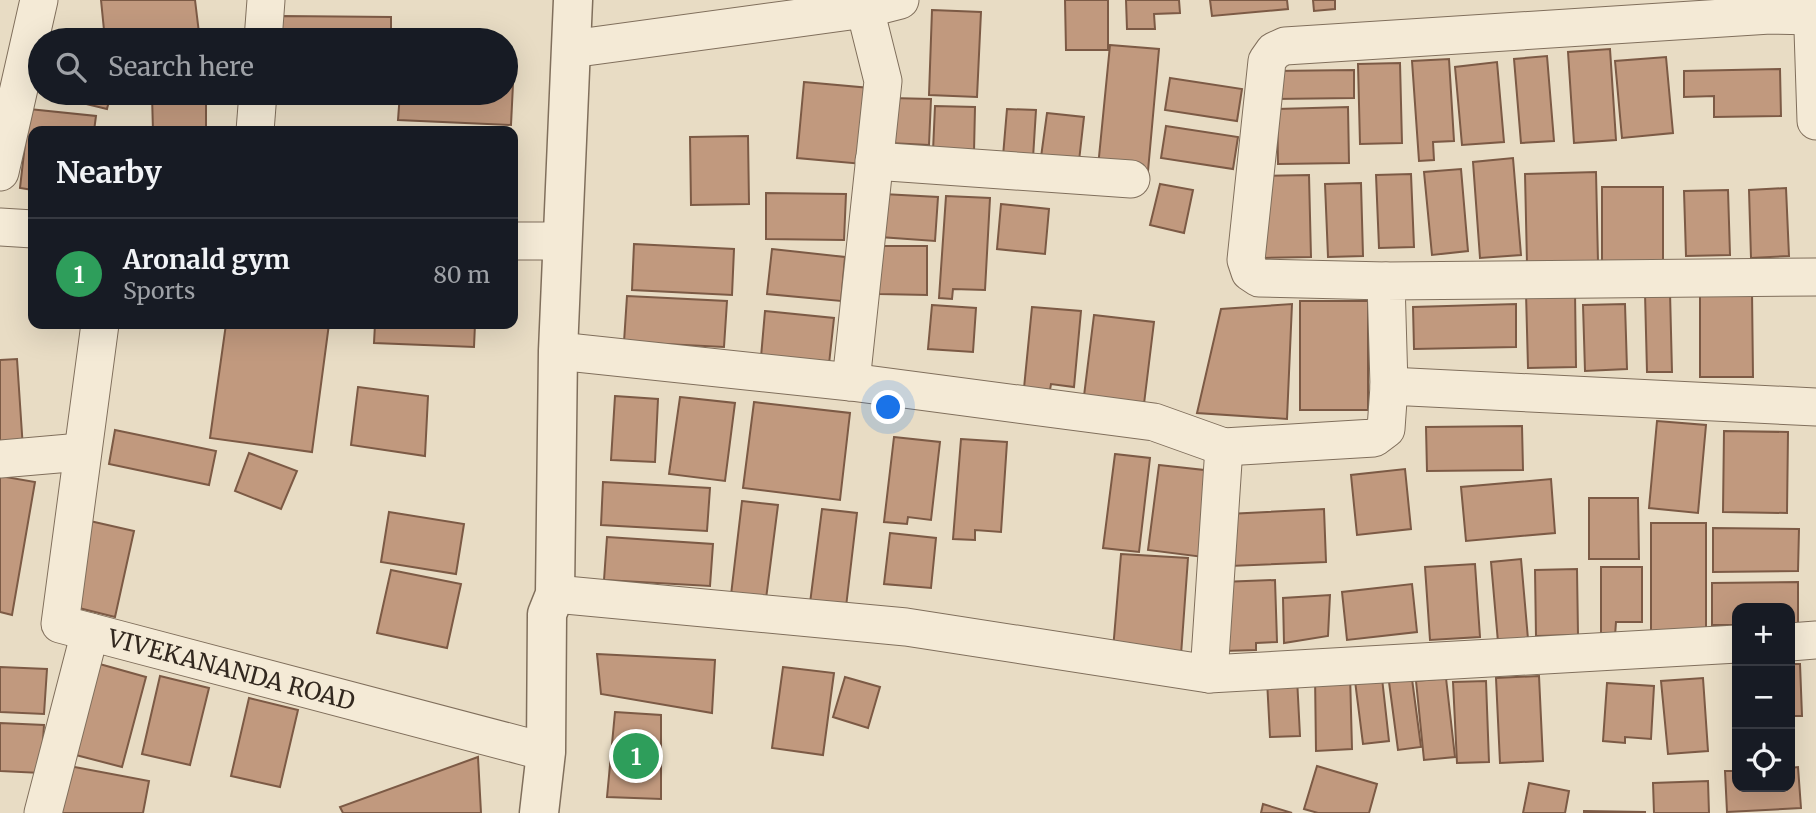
<!DOCTYPE html>
<html lang="en">
<head>
<meta charset="utf-8">
<style>
	:root { --surface:#171b24; --page:#20242c; --text:#f1f3f6; --muted:#9ea1a6; --line:#363941; --accent:#0f766e }
	body { margin:0; font-family:Merriweather,serif; background:var(--page); color:var(--text) }
	.controls { position:absolute; right:21px; bottom:21px; display:grid; overflow:hidden; border-radius:14px; box-shadow:0 7px 28px #0002 }
	.controls button { width:63px; height:63px; display:grid; place-items:center; padding:0; border:0; border-bottom:2px solid var(--line); background:var(--surface); color:var(--text); font:35px sans-serif }
	.you { position:absolute; left:889px; top:408px; width:24px; height:24px; margin:-18px; border:5px solid #fff; border-radius:50%; background:#1a73e8; box-shadow:0 0 0 10px #1a73e833 }
	.badge { display:grid; place-items:center; width:46px; height:46px; border-radius:50%; background:var(--accent); color:#fff; font-size:23px; font-weight:700 }
	.pin { position:absolute; translate:-50% -50%; border:4px solid #fff; box-shadow:0 2px 7px #0006 }
	.list { margin:0; padding:0; list-style:none }
	h2 { display:flex; justify-content:space-between; align-items:center; height:91px; margin:0; padding:0 28px; font-size:30px }
	h2 small { font-size:23px; font-weight:400; color:var(--muted) }
	.list li { display:grid; grid-template-columns:46px 1fr auto; gap:21px; align-items:center; box-sizing:border-box; height:112px; padding:0 28px; border-top:2px solid var(--line) }
	.list b { display:block; font-size:26px; white-space:nowrap }
	.list p { margin:0; font-size:23px; white-space:nowrap; color:var(--muted) }
	.list em { font-size:23px; font-style:normal; color:var(--muted) }
	.icon { flex:none; width:38px; height:38px; fill:none; stroke:currentColor; stroke-width:2; stroke-linecap:round; stroke-linejoin:round }
	.map { position:relative; flex:none; width:1816px; height:813px; overflow:hidden }
	.search { position:absolute; background:var(--surface); box-shadow:0 7px 28px #0002; left:28px; top:28px; width:490px; height:77px; display:flex; align-items:center; gap:18px; box-sizing:border-box; padding:0 24px; border-radius:38px; color:var(--muted); font-size:26px }
	.panel { position:absolute; background:var(--surface); box-shadow:0 7px 28px #0002; left:28px; top:126px; width:490px; height:203px; border-radius:14px }
	.map>svg:first-child { display:block }
	.building { fill:#c1997e; stroke:#7c5a45; stroke-width:2 }
	.lines { fill:none; stroke-linecap:round; stroke-linejoin:round }
	.minor-casing { stroke:#806f5c; stroke-width:39 }
	.tertiary-casing { stroke:#806f5c; stroke-width:41 }
	.minor { stroke:#f4ead6; stroke-width:37 }
	.tertiary { stroke:#f4ead6; stroke-width:38 }
	.labels { text-anchor:middle; dominant-baseline:central; stroke-width:5; stroke-linejoin:round; paint-order:stroke }
	.street-label { font-size:24px; fill:#32281f; stroke:#f0e7d2 }
</style>
</head>
<body>
<div class="map">
<svg width="1816" height="813" viewBox="0 0 1816 813">
	<rect width="100%" height="100%" fill="#e8dcc4"/>
	<!-- building -->
	<g class="building">
		<path d="M101 0H195L199 33 105 40Z"/>
		<path d="M1065 0H1108V50H1066Z"/>
		<path d="M1126 0H1179L1180 13 1154 14 1155 29H1127Z"/>
		<path d="M1210 0H1287L1288 9 1212 16Z"/>
		<path d="M1313 0H1335V9L1314 11Z"/>
		<path d="M932 10 981 12 977 97 929 95Z"/>
		<path d="M282 16 391 17V40H282Z"/>
		<path d="M1110 45 1159 49 1148 171 1098 167Z"/>
		<path d="M1610 49 1616 140 1574 143 1568 52Z"/>
		<path d="M1547 56 1554 141 1521 143 1514 59Z"/>
		<path d="M1666 57 1673 133 1622 138 1615 61Z"/>
		<path d="M1449 59 1454 141 1433 142 1434 160 1419 161 1412 61Z"/>
		<path d="M1497 62 1504 142 1462 145 1455 67Z"/>
		<path d="M1400 63 1402 143 1360 144 1358 64Z"/>
		<path d="M1780 69 1781 116 1714 117V96L1684 97V71Z"/>
		<path d="M1354 70V98L1274 99 1273 71Z"/>
		<path d="M1170 78 1242 89 1237 121 1165 110Z"/>
		<path d="M804 82 870 88 863 164 797 158Z"/>
		<path d="M506 84H513L511 125 398 120 400 93H506Z"/>
		<path d="M41 93H111L107 109Z"/>
		<path d="M206 94V131H153L152 95Z"/>
		<path d="M891 98 931 99 929 145 889 143Z"/>
		<path d="M935 106 975 107 974 152 933 151Z"/>
		<path d="M1348 107 1349 163 1278 164 1277 109Z"/>
		<path d="M29 109 96 116 94 131H33V190L20 188Z"/>
		<path d="M1007 109 1036 110 1033 158 1003 156Z"/>
		<path d="M1047 113 1084 117 1079 161 1041 157Z"/>
		<path d="M1166 126 1238 137 1233 169 1161 158Z"/>
		<path d="M748 136 749 204 691 205 690 137Z"/>
		<path d="M1513 158 1521 255 1480 258 1473 162Z"/>
		<path d="M1461 169 1468 251 1432 255 1424 172Z"/>
		<path d="M1596 172 1598 262 1527 264 1525 174Z"/>
		<path d="M1411 174 1414 247 1379 248 1376 175Z"/>
		<path d="M1309 175 1311 257 1263 258 1261 176Z"/>
		<path d="M1361 183 1363 256 1328 257 1325 184Z"/>
		<path d="M1160 184 1193 190 1184 233 1150 225Z"/>
		<rect x="1602" y="187" width="61" height="78"/>
		<path d="M1786 188 1789 256 1751 258 1749 190Z"/>
		<path d="M1728 190 1730 255 1686 256 1684 191Z"/>
		<path d="M766 193 846 194 844 240 766 239Z"/>
		<path d="M883 194 938 197 935 241 880 237Z"/>
		<path d="M946 196 990 198 985 290 953 289 952 299 939 298Z"/>
		<path d="M1001 204 1049 209 1045 254 997 249Z"/>
		<path d="M634 244 734 249 732 295 632 290Z"/>
		<path d="M879 246H927V295L879 294Z"/>
		<path d="M772 249 845 257 841 301 767 294Z"/>
		<path d="M1575 291 1576 367 1528 368 1526 293Z"/>
		<path d="M1700 291H1752L1753 377H1700Z"/>
		<path d="M1670 292 1672 372H1647L1645 293Z"/>
		<path d="M627 296 727 301 724 347 624 342Z"/>
		<rect x="1300" y="301" width="68" height="109"/>
		<path d="M1292 304 1287 419 1197 413 1221 309Z"/>
		<path d="M1516 304V347L1414 349 1413 307Z"/>
		<path d="M1625 304 1627 369 1585 371 1583 305Z"/>
		<path d="M932 305 976 308 973 352 928 349Z"/>
		<path d="M1032 307 1081 311 1074 387 1051 384 1050 390 1024 388Z"/>
		<path d="M765 311 834 318 829 364 761 357Z"/>
		<path d="M1094 315 1154 322 1144 404 1084 396Z"/>
		<path d="M226 324H329L312 452 210 438Z"/>
		<path d="M375 324H475L474 347 374 343Z"/>
		<path d="M17 359 23 449 0 451V360Z"/>
		<path d="M358 387 428 396 425 456 351 445Z"/>
		<path d="M615 396 658 399 655 462 611 460Z"/>
		<path d="M680 397 735 403 725 481 669 474Z"/>
		<path d="M754 402 850 413 840 500 743 488Z"/>
		<path d="M1657 421 1706 425 1698 513 1649 508Z"/>
		<path d="M1522 426 1523 470 1427 471 1426 427Z"/>
		<path d="M115 430 216 451 209 485 109 464Z"/>
		<path d="M1724 431 1788 432 1787 513 1723 512Z"/>
		<path d="M894 437 940 442 931 520 908 517 907 524 884 522Z"/>
		<path d="M961 439 1007 442 1001 532 975 530V540L953 539Z"/>
		<path d="M249 453 297 471 281 509 235 491Z"/>
		<path d="M1115 454 1150 458 1139 552 1103 548Z"/>
		<path d="M1159 465 1213 471 1203 557 1148 550Z"/>
		<path d="M1405 469 1411 529 1357 535 1351 475Z"/>
		<path d="M0 476 35 482 12 615 0 612Z"/>
		<path d="M1551 479 1555 533 1466 541 1461 487Z"/>
		<path d="M603 482 710 488 707 531 601 525Z"/>
		<path d="M1589 498H1638L1639 559H1589Z"/>
		<path d="M742 501 778 505 766 599 731 595Z"/>
		<path d="M822 509 857 513 846 607 810 603Z"/>
		<path d="M1324 509 1326 562 1230 566 1228 514Z"/>
		<path d="M389 512 464 524 456 574 381 562Z"/>
		<path d="M90 521 134 531 115 617 71 606Z"/>
		<rect x="1651" y="523" width="55" height="108"/>
		<path d="M1713 528 1799 529 1798 571 1713 572Z"/>
		<path d="M890 533 936 538 931 588 884 584Z"/>
		<path d="M607 537 713 544 710 586 604 580Z"/>
		<path d="M1121 554 1188 558 1181 655 1113 650Z"/>
		<path d="M1521 559 1528 639 1498 642 1491 562Z"/>
		<path d="M1475 564 1480 637 1430 640 1425 567Z"/>
		<path d="M1601 567H1642V622H1616L1615 636H1601Z"/>
		<path d="M1577 569 1578 635 1536 636 1535 570Z"/>
		<path d="M391 570 461 584 447 648 377 633Z"/>
		<path d="M1275 580 1277 642 1256 643V650L1223 651 1221 582Z"/>
		<path d="M1798 582V625H1790V608H1737V625H1712V583Z"/>
		<path d="M1412 584 1417 632 1347 640 1342 592Z"/>
		<path d="M1330 595 1328 636 1284 643 1283 598Z"/>
		<path d="M597 654 715 660 712 713 601 694Z"/>
		<path d="M96 663 146 677 122 767 72 754Z"/>
		<path d="M1790 664H1800L1802 716H1790Z"/>
		<path d="M0 667 47 669 44 714 0 712Z"/>
		<path d="M783 667 834 673 823 755 772 748Z"/>
		<path d="M1350 673 1352 749 1316 751 1315 674Z"/>
		<path d="M160 676 209 688 190 765 142 754Z"/>
		<path d="M1539 676 1543 761 1500 763 1496 678Z"/>
		<path d="M845 677 880 687 868 728 833 717Z"/>
		<path d="M1297 678 1300 736 1270 737 1267 680Z"/>
		<path d="M1382 678 1389 741 1363 744 1355 681Z"/>
		<path d="M1446 678 1455 757 1424 760 1416 681Z"/>
		<path d="M1703 678 1708 751 1668 754 1661 681Z"/>
		<path d="M1412 679 1421 747 1398 750 1389 682Z"/>
		<path d="M1486 681 1489 762 1457 763 1453 682Z"/>
		<path d="M1607 683 1654 686 1651 739 1625 737V743L1603 741Z"/>
		<path d="M249 698 298 710 280 787 231 776Z"/>
		<path d="M615 712 661 715V799L607 797Z"/>
		<path d="M0 723 44 725 41 773 0 771Z"/>
		<path d="M478 757 481 813H343L340 807Z"/>
		<path d="M64 765 149 781 143 813H55Z"/>
		<path d="M1317 766 1377 784 1369 813H1318L1304 809Z"/>
		<path d="M1798 767 1801 808 1727 812 1725 771H1737V787H1790V768Z"/>
		<path d="M1708 781 1709 813H1654L1653 783Z"/>
		<path d="M1529 783 1569 791 1565 813H1523Z"/>
		<path d="M1263 804 1292 813H1261Z"/>
		<path d="M1584 811 1645 812V813H1584Z"/>
	</g>
	<g class="lines">
		<defs>
			<g id="minor">
				<path d="M1812 0 1816 121"/>
				<path d="M263 40 266 0"/>
				<path d="M571 49 865 9 900 0"/>
				<path d="M255 131 258 93"/>
				<path d="M874 161 1131 179"/>
				<path d="M0 172 39 0"/>
				<path d="M0 227 33 229"/>
				<path d="M513 241H562"/>
				<path d="M1386 281 1259 278 1250 272 1246 260 1267 61 1274 51 1285 46 1770 15 1816 16"/>
				<path id="s1" d="M100 324 60 624 546 752"/>
				<path d="M558 351 851 382 1154 422 1224 447 1374 438 1386 429 1389 386 1816 407"/>
				<path d="M851 382 883 81 865 9"/>
				<path d="M1389 386 1386 281 1816 277"/>
				<path d="M0 459 81 452"/>
				<path d="M555 594 906 627 1209 674 1737 644"/>
				<path d="M1790 642 1816 640"/>
				<path d="M1209 674 1224 447"/>
				<path d="M43 813 90 632"/>
			</g>
			<path id="tertiary" d="M539 813 546 752 547 614 555 594 558 351 573 0"/>
		</defs>
		<!-- minor casing -->
		<use href="#minor" class="minor-casing"/>
		<!-- tertiary casing -->
		<use href="#tertiary" class="tertiary-casing"/>
		<!-- minor -->
		<use href="#minor" class="minor"/>
		<!-- tertiary -->
		<use href="#tertiary" class="tertiary"/>
	</g>
	<g class="labels">
		<!-- street labels -->
		<g class="street-label">
			<text stroke="none"><textPath href="#s1" startOffset="480">VIVEKANANDA ROAD</textPath></text>
		</g>
	</g>
</svg>
<div class="controls">
<button>+</button>
<button>−</button>
<button><svg class="icon" aria-label="locate" viewBox="0 0 24 24"><circle cx="12" cy="12" r="6"/><path d="M12 2v4M12 18v4M2 12h4M18 12h4"/></svg></button>
</div>
<div class="you"></div>
<div class="pin badge" style="left:636px;top:756px;background:#2e9e5b">1</div>
<div class="search"><svg class="icon" aria-label="search" viewBox="0 0 24 24"><circle cx="10" cy="10" r="6"/><path d="M15 15l6 6"/></svg>Search here</div>
<section class="panel">
<h2>Nearby<small></small></h2>
<ul class="list">
<li><span class="badge" style="background:#2e9e5b">1</span><div><b>Aronald gym</b><p>Sports</p></div><em>80 m</em></li>
</ul>
</section>
</div>
</body>
</html>
